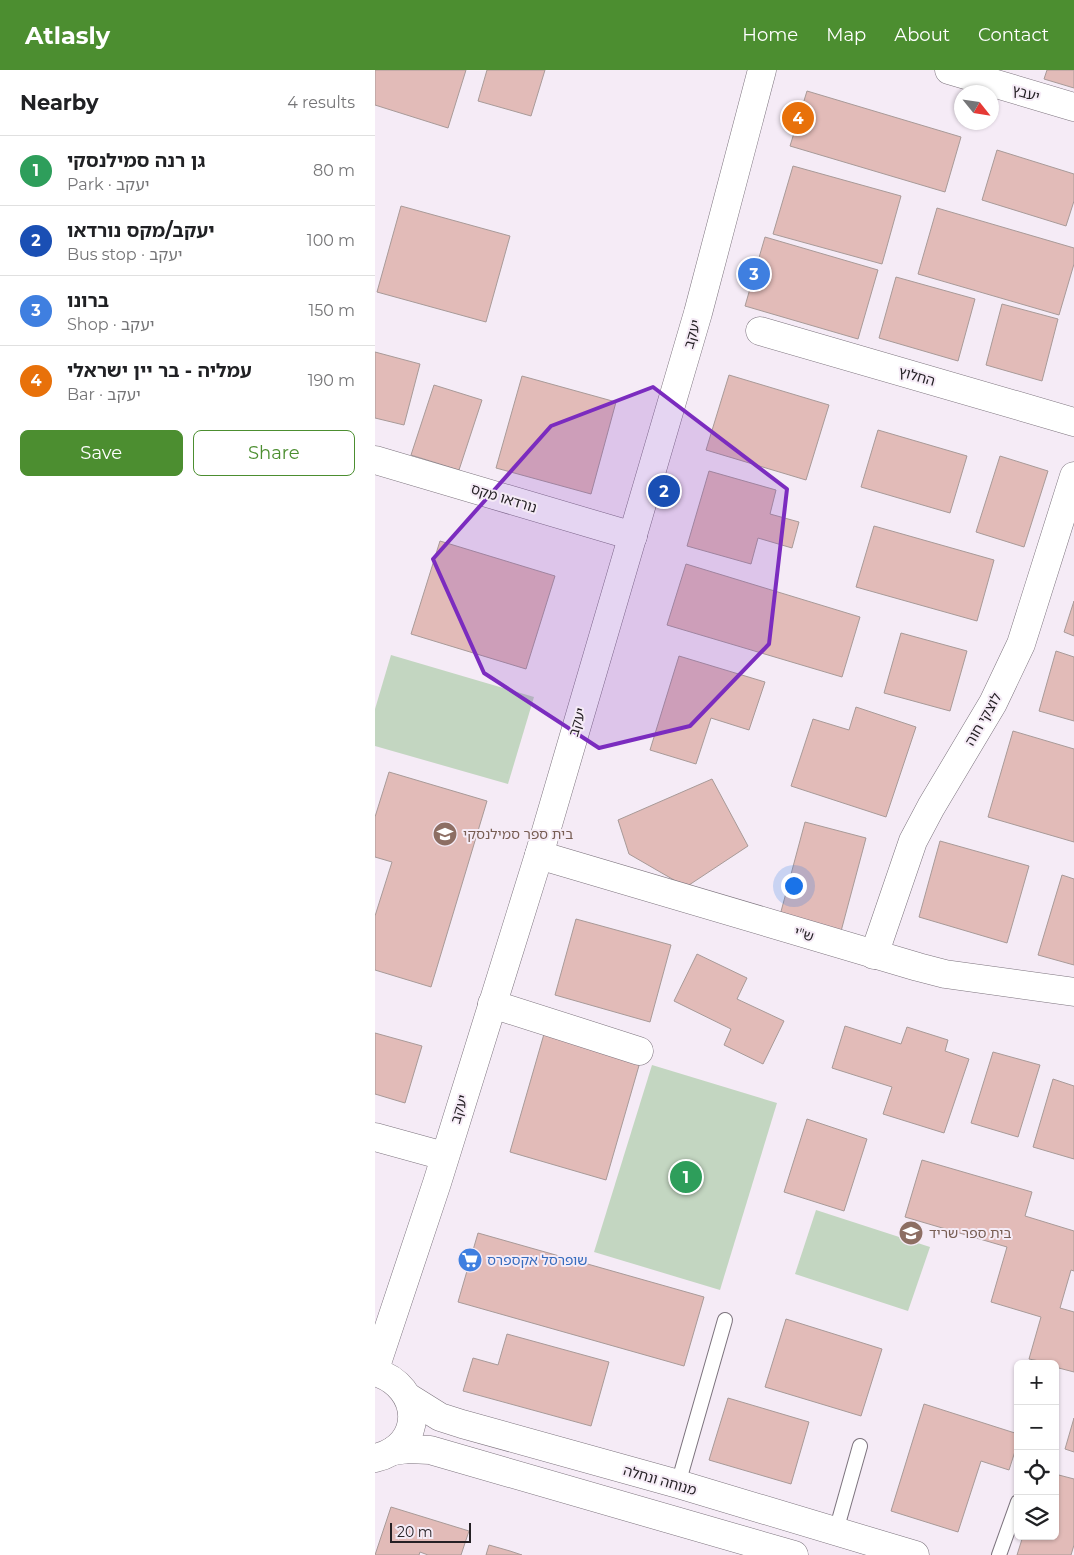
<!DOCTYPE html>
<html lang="en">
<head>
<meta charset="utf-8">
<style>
	:root { --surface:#fff; --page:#f2f2f2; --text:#202124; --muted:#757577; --line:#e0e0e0; --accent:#4c8e30 }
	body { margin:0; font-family:Montserrat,"Noto Sans Hebrew",sans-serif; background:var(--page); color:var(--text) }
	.controls { position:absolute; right:15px; bottom:15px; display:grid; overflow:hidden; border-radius:8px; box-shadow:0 1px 4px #0004 }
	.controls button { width:45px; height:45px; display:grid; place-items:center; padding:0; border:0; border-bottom:1px solid var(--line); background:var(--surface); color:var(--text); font:25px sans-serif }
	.compass { position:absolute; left:579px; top:15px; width:45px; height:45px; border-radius:50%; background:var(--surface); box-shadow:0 1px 4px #0004; rotate:120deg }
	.scale { position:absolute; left:15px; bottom:12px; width:81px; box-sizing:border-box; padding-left:5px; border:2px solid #252125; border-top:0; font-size:14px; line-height:18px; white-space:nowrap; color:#252125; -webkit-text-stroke:4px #f5ebf6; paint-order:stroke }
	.you { position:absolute; left:418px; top:815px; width:18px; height:18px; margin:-12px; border:4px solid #fff; border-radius:50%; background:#1a73e8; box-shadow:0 0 0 8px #1a73e833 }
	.badge { display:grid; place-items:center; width:32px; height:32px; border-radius:50%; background:var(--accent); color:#fff; font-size:16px; font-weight:700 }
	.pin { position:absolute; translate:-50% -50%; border:2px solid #fff; box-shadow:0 1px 5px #0006 }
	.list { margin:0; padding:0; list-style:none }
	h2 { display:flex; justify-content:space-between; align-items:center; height:65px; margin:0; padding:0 20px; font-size:21px }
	h2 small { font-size:16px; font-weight:400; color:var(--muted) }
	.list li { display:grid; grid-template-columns:32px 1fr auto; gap:15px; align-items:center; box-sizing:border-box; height:70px; padding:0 20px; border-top:1px solid var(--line) }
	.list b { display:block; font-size:19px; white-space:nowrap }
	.list p { margin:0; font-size:16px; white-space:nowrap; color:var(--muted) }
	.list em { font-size:16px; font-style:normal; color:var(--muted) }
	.actions { display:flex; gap:10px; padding:15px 20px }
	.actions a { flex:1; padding:11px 0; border:1px solid var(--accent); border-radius:8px; text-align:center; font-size:18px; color:var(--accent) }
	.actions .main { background:var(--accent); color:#fff }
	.icon { flex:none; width:28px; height:28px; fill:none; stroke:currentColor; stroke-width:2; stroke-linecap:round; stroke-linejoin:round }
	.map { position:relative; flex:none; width:699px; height:1485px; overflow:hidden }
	header { display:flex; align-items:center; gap:30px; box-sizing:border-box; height:70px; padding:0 25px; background:var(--accent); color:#fff }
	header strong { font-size:24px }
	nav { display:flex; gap:28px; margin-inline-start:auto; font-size:18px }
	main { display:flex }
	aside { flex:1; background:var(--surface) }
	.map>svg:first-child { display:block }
	.green { fill:#c3d6c1 }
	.building { fill:#e2bbb8; stroke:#a89a98 }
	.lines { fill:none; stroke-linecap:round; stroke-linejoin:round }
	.lane-casing { stroke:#7c737d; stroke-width:16 }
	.street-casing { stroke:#7c737d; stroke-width:29 }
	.secondary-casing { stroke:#7c737d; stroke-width:29 }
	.lane { stroke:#fff; stroke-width:14 }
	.street { stroke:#fff; stroke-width:28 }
	.secondary { stroke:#fff; stroke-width:28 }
	.marked { fill:#7b2cbf; fill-opacity:0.2; stroke:#7b2cbf; stroke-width:4; stroke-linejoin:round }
	.labels { text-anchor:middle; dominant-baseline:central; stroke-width:4; stroke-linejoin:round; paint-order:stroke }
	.street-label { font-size:14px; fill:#252125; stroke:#f5ebf6 }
	.education-label { font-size:14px; fill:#785e54; stroke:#f5ebf6; text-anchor:start }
	.shop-label { font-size:14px; fill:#366cbe; stroke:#f5ebf6; text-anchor:start }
</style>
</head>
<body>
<header>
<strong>Atlasly</strong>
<nav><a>Home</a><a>Map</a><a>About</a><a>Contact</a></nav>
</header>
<main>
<aside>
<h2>Nearby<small>4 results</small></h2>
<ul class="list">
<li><span class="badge" style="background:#2e9e5b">1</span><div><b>גן רנה סמילנסקי</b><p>Park · יעקב</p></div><em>80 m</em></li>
<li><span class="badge" style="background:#1a4fb4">2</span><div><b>יעקב/מקס נורדאו</b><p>Bus stop · יעקב</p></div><em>100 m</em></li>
<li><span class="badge" style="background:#3f7fe0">3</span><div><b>ברונו</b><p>Shop · יעקב</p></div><em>150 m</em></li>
<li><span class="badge" style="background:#e8710a">4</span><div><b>עמליה - בר יין ישראלי</b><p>Bar · יעקב</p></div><em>190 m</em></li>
</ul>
<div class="actions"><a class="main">Save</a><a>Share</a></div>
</aside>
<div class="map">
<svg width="699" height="1485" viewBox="0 0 699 1485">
	<rect width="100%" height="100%" fill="#f5ebf6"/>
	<!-- green -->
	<g class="green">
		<path d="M16 585 159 627 133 714 0 676V639Z"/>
		<path d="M277 995 402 1033 345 1220 219 1182Z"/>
		<path d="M441 1140 555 1177 533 1241 420 1204Z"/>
	</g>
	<!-- building -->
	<g class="building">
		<path d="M0 0H91L73 58 0 35Z"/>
		<path d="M112 0H170L156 46 103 31Z"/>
		<path d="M672 0H699V18L669 9Z"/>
		<path d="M432 21 586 67 570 122 415 76Z"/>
		<path d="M622 80 699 104V131L691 156 607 130Z"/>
		<path d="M418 96 526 126 507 194 398 164Z"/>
		<path d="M26 136 135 166 111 252 2 222Z"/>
		<path d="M562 138 699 178V194L684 245 543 204Z"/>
		<path d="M390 167 503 200 483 269 370 236Z"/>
		<path d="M521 207 600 229 583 291 504 268Z"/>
		<path d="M627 234 683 249 667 311 611 295Z"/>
		<path d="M0 282 45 294 29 355 0 348Z"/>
		<path d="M354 305 454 335 431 410 331 380Z"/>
		<path d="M147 306 241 332 216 424 121 398Z"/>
		<path d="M59 315 107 330 84 400 36 385Z"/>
		<path d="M503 360 592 386 575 443 486 417Z"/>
		<path d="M625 386 673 401 649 477 601 462Z"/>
		<path d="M334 401 401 420 395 444 424 452 417 478 383 468 376 494 312 476Z"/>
		<path d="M499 456 619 490 602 551 481 517Z"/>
		<path d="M65 471 180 506 151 599 36 564Z"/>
		<path d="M311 494 485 547 467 607 292 555Z"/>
		<path d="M699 531V566L689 562Z"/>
		<path d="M526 563 592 581 575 641 509 623Z"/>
		<path d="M681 581 699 587V651L664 641Z"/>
		<path d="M304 586 390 612 374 660 336 648 321 694 275 680Z"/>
		<path d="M481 637 541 657 511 747 416 716 438 649 474 660Z"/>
		<path d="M638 661 699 679V772L613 747Z"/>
		<path d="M14 702 112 731 56 917 0 900V846L17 792 0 787V747Z"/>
		<path d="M337 709 373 776 311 817 254 784 243 750Z"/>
		<path d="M430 752 491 768 465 865 404 849Z"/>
		<path d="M565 771 654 796 632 873 544 847Z"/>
		<path d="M687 805 699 809V895L663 885Z"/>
		<path d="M201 849 296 875 275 952 180 925Z"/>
		<path d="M322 884 372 908 362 929 409 951 388 994 349 975 356 959 299 931Z"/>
		<path d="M470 956 526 974 532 957 573 970 570 981 594 989 569 1063 508 1044 517 1017 457 998Z"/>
		<path d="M0 963 47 976 30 1033 0 1024Z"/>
		<path d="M169 964 265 992 231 1110 135 1082Z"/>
		<path d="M618 982 665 995 643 1067 596 1053Z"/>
		<path d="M678 1009 699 1016V1089L658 1077Z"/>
		<path d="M432 1049 492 1069 469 1141 409 1122Z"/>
		<path d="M547 1090 657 1122 650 1146 699 1161V1201L696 1200 685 1238 699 1242V1302L680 1297V1294L654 1289 666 1247 616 1232 632 1177 530 1147Z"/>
		<path d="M103 1163 329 1227 309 1296 83 1232Z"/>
		<path d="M411 1249 507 1279 486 1346 390 1317Z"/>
		<path d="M132 1264 234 1292 216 1356 88 1321 98 1288 123 1295Z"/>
		<path d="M353 1328 434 1352 416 1414 334 1390Z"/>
		<path d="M549 1334 643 1364V1372L634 1400 606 1391 583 1462 516 1441Z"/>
		<path d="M699 1348V1382L690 1379Z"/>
		<path d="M680 1404 699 1409V1475L696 1485H642L648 1466H680Z"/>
		<path d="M16 1437 94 1461 86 1485H53L45 1482 44 1485H0Z"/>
		<path d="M114 1475 135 1481 147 1485H111Z"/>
	</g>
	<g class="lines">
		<defs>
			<g id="lane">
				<path d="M303 1414 350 1250"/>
				<path d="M461 1461 485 1376"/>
				<path d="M624 1485 643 1432"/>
			</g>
			<g id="street">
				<path d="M574 0 699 37"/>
				<path d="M385 261 699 352"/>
				<path d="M0 390 258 466"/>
				<path d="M164 785 543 897 570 904 699 922"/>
				<path d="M499 885 538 771 556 737 618 633 646 574 699 406"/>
				<path d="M117 934 264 981"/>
				<path d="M0 1067 69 1086"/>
			</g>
			<g id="secondary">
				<path d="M0 1299 62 1113 164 785 323 243 387 0"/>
				<path d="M0 1302C49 1317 50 1377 0 1388"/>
				<path d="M33 1327 65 1347 87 1354 303 1414 540 1485"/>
				<path d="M18 1381 33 1379 55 1380 419 1485"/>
			</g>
		</defs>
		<!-- lane casing -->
		<use href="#lane" class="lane-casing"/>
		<!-- street casing -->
		<use href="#street" class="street-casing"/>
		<!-- secondary casing -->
		<use href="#secondary" class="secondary-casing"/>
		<!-- lane -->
		<use href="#lane" class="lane"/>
		<!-- street -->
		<use href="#street" class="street"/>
		<!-- secondary -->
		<use href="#secondary" class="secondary"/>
	</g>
	<!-- marked area -->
	<path class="marked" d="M278 317 412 419 394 574 315 656 224 678 109 603 58 489 176 356Z"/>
	<!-- icons -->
	<defs>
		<symbol id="school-disc" viewBox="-11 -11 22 22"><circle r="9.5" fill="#8d6e63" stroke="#f5ebf6"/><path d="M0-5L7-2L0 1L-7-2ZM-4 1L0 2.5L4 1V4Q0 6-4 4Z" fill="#fff"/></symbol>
		<symbol id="supermarket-disc" viewBox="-11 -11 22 22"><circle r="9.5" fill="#3f7fe0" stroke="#f5ebf6"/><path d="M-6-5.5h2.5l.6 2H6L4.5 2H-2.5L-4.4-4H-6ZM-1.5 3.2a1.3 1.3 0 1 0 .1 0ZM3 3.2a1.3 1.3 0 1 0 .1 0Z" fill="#fff"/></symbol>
	</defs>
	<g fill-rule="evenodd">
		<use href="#school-disc" x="56" y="750" width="28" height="28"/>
		<use href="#school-disc" x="522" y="1149" width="28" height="28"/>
		<use href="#supermarket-disc" x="81" y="1176" width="28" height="28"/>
	</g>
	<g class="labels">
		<!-- street labels -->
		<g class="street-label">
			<text transform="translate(651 23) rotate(16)">יעבץ</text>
			<text transform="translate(317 264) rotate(-74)">יעקב</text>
			<text transform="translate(542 306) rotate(16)">החלוץ</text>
			<text transform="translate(129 428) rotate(17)">נורדאו מקס</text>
			<text transform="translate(608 649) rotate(-60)">לוצקי חוה</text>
			<text transform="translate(202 652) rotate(-73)">יעקב</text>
			<text transform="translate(429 864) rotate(17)">ש"י</text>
			<text transform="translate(84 1039) rotate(-73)">יעקב</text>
			<text transform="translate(285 1410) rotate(16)">מנוחה ונחלה</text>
		</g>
		<!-- education labels -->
		<g class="education-label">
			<text x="88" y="764">בית ספר סמילנסקי</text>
			<text x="554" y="1163">בית ספר שריד</text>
		</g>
		<!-- shop labels -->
		<g class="shop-label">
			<text x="112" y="1190">שופרסל אקספרס</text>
		</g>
	</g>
</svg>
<div class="controls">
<button>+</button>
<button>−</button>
<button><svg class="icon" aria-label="locate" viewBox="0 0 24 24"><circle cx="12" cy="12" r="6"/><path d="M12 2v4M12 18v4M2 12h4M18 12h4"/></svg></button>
<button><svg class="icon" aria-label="layers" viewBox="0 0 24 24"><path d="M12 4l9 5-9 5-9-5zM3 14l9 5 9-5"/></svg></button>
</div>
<svg class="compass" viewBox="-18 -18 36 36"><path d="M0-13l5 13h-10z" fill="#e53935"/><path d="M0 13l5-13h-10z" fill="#757577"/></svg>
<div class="scale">20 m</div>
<div class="you"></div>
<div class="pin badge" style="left:311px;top:1107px;background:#2e9e5b">1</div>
<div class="pin badge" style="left:289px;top:421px;background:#1a4fb4">2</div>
<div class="pin badge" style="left:379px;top:204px;background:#3f7fe0">3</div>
<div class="pin badge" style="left:423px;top:48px;background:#e8710a">4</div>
</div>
</main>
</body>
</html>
